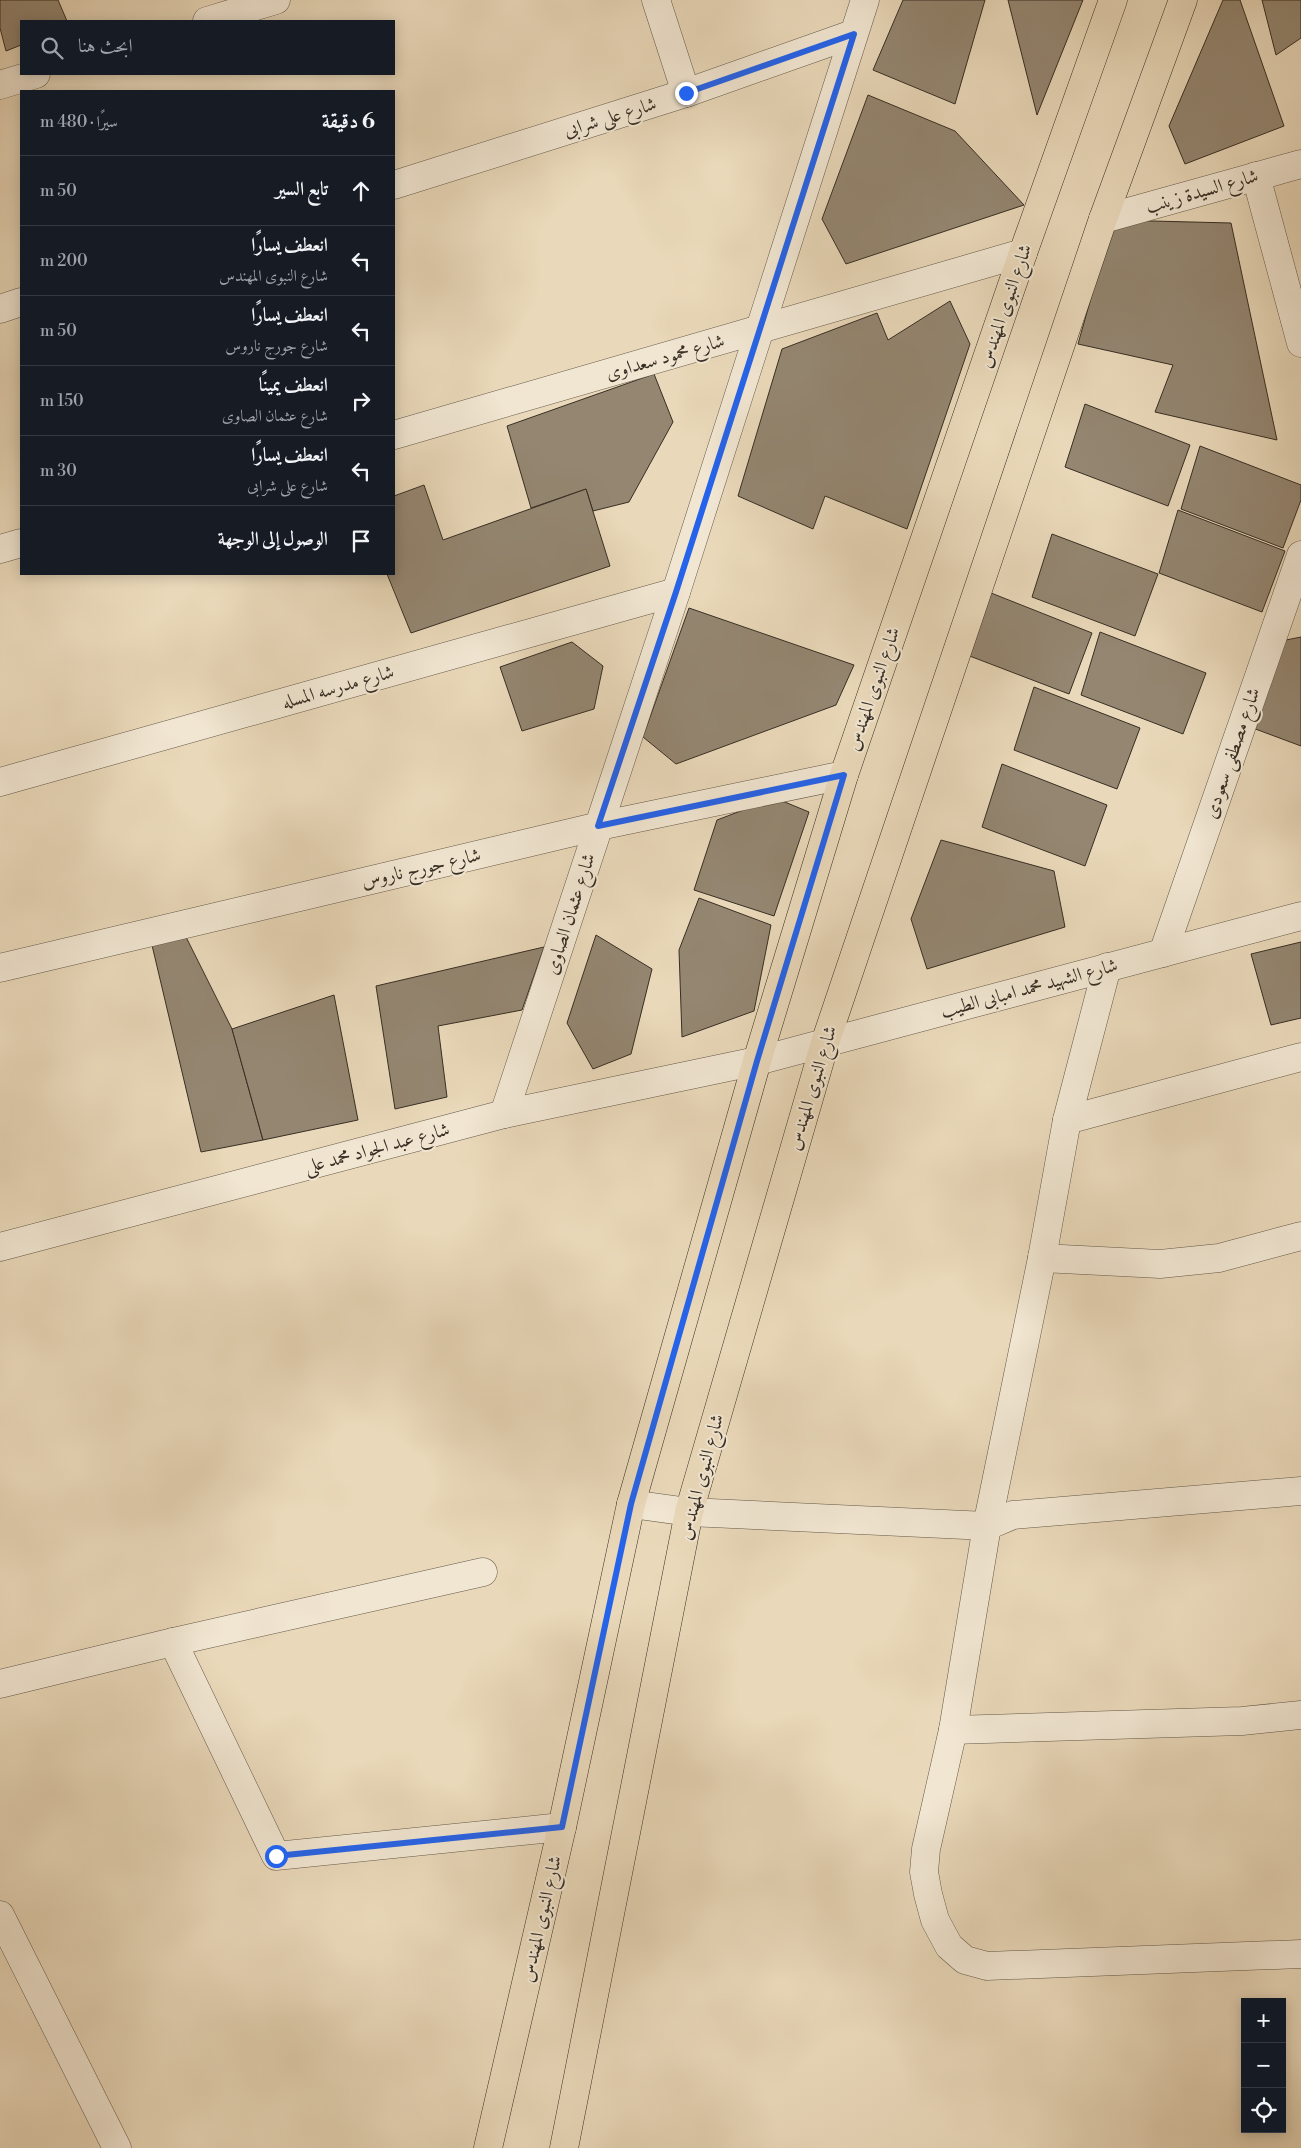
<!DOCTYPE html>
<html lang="ar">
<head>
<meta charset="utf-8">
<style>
	:root { --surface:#171b24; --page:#242831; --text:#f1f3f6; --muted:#9ea1a6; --line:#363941 }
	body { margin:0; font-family:"Libre Bodoni",Amiri,serif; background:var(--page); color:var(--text); direction:rtl }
	.controls { position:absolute; right:15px; bottom:15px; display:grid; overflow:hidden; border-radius:0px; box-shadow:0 2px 12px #0003 }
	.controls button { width:45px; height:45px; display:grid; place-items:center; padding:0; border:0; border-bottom:1px solid var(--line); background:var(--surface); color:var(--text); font:25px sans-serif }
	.stop { position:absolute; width:15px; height:15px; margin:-11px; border:4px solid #2563eb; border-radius:50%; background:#fff }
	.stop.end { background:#2563eb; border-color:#fff; box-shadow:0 1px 5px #0008 }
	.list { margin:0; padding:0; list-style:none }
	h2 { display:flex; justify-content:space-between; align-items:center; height:65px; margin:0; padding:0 20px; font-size:21px }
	h2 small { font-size:16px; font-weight:400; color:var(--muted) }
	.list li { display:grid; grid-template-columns:32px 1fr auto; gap:15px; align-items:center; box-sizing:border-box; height:70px; padding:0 20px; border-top:1px solid var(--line) }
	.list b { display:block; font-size:19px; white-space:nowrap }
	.list p { margin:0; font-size:16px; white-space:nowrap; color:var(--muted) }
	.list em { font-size:16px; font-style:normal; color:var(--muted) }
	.icon { flex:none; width:28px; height:28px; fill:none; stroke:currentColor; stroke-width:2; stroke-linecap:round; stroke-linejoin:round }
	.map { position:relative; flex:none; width:1301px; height:2148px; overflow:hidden; direction:ltr }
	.search { position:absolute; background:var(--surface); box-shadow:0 2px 12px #0003; left:20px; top:20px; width:375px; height:55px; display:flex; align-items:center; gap:12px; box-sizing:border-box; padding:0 18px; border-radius:0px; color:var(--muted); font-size:19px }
	.panel { position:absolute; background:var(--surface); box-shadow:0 2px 12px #0003; left:20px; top:90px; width:375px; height:485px; border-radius:0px; direction:rtl }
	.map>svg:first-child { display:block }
	.building { fill:#948671; stroke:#372e24 }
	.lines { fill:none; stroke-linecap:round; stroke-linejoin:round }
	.minor-casing { stroke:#645849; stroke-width:29 }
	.primary-casing { stroke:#372e24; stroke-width:29 }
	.minor { stroke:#f1e6d2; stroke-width:28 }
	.primary { stroke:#e9d8b9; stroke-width:28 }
	.route { stroke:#2563eb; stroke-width:6 }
	.labels { text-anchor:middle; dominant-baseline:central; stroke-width:4; stroke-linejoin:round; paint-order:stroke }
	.street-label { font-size:19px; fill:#372e24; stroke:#f1e6d2 }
</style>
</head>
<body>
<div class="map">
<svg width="1301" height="2148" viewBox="0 0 1301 2148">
	<rect width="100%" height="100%" fill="#e9d8b9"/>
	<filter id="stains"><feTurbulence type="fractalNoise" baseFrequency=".004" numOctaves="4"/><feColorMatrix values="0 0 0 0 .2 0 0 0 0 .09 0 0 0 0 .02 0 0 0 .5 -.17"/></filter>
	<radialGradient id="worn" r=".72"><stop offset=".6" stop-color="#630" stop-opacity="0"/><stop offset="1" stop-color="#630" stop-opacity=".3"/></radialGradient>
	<!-- building -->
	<g class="building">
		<path d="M0 0H58L67 21H21V45L6 51 0 28Z"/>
		<path d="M903 0H985L955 104 873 70Z"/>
		<path d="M1008 0H1083L1037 115Z"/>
		<path d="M1223 0H1240L1284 126 1185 164 1169 126Z"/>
		<path d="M1262 0H1301V38L1276 55Z"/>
		<path d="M868 95 955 131 1024 205 846 264 822 219Z"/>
		<path d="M1113 220 1231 223 1277 440 1155 412 1173 365 1078 344Z"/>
		<path d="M950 301 970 344 907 529 825 496 813 529 738 496 782 349 877 313 888 340Z"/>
		<path d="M654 374 673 422 629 502 593 511 586 489 531 508 507 426Z"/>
		<path d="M1085 404 1190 445 1168 506 1065 467Z"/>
		<path d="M1200 446 1301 485V500L1283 548 1181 509Z"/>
		<path d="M424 485 443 540 586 489 610 566 411 633 387 574H394V496Z"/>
		<path d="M1178 510 1285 551 1262 612 1159 573Z"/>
		<path d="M1052 534 1158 574 1135 636 1032 597Z"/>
		<path d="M986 591 1092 633 1069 694 967 655Z"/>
		<path d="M689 608 854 665 836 705 676 764 643 737Z"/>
		<path d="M1100 632 1206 673 1183 734 1081 695Z"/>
		<path d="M1301 637V746L1250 727 1286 640Z"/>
		<path d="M572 642 603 666 594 709 522 731 500 667Z"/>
		<path d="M1034 687 1140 728 1117 789 1014 750Z"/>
		<path d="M1002 764 1107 805 1085 866 982 827Z"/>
		<path d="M775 798 809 812 774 916 694 890 717 820Z"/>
		<path d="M941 840 1054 871 1065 927 927 969 911 919Z"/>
		<path d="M699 898 771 925 754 1011 682 1037 679 950Z"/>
		<path d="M596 935 652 969 631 1054 593 1069 567 1023Z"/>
		<path d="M186 937 232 1029 263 1140 201 1152 151 941Z"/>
		<path d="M1301 942V1018L1271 1025 1251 954Z"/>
		<path d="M544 947 522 1010 438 1026 447 1097 395 1109 376 986Z"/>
		<path d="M334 995 358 1120 263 1140 232 1029Z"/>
	</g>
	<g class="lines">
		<defs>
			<g id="minor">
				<path d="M656 0 686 93"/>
				<path d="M207 21 276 0"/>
				<path d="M0 85 36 74"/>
				<path d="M1256 176 1301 343"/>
				<path d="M394 185 686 93 853 34"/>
				<path d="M1103 219 1301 164"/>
				<path d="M0 309 21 302"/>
				<path d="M394 435 1023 253"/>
				<path d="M0 549 21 543"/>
				<path d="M0 782 676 592"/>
				<path d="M1163 953 1301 555"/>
				<path d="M1107 967 1067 1120 1042 1258 987 1526 953 1730 926 1849 924 1872 928 1894 935 1920 949 1946 965 1960 987 1966 1301 1954"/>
				<path d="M0 968 599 826 844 775"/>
				<path d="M504 1114 676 592 865 0"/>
				<path d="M1067 1120 1301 1057"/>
				<path d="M0 1247 504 1114 757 1061 1301 916"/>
				<path d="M1042 1258 1160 1264 1219 1258 1301 1236"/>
				<path d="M631 1504 689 1512 987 1526 1013 1515 1301 1491"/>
				<path d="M173 1642 276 1856 562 1827"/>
				<path d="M0 1684 173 1642 483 1572"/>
				<path d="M953 1730 1242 1721 1301 1715"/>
				<path d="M0 1915 117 2148"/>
			</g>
			<g id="primary">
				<path d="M488 2148 562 1827 631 1504 757 1061 844 775 1023 253 1113 0"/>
				<path d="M564 2148 689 1512 825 1043 1103 219 1183 0"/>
			</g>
		</defs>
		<!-- minor casing -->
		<use href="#minor" class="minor-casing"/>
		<!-- primary casing -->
		<use href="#primary" class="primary-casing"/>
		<!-- minor -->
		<use href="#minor" class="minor"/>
		<!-- primary -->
		<use href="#primary" class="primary"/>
	</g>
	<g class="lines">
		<!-- route -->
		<path class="route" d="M276 1856 562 1827 631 1504 757 1061 844 775 598 826 676 592 854 34 686 93"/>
	</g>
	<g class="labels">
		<!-- street labels -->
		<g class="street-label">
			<text transform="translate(610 117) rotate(-17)">شارع على شرابى</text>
			<text transform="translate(1202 191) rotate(-16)">شارع السيدة زينب</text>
			<text transform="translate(1005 306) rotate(-71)">شارع النبوى المهندس</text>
			<text transform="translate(665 357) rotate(-16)">شارع محمود سعداوى</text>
			<text transform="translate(338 687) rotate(-16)">شارع مدرسه المسله</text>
			<text transform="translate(873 689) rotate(-71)">شارع النبوى المهندس</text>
			<text transform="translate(1232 753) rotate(-71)">شارع مصطفى سعودى</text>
			<text transform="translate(421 868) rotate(-13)">شارع جورج ناروس</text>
			<text transform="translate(570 914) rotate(-72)">شارع عثمان الصاوى</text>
			<text transform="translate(1029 988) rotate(-15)">شارع الشهيد محمد امبابى الطيب</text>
			<text transform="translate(812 1088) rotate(-73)">شارع النبوى المهندس</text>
			<text transform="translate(377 1148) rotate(-15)">شارع عبد الجواد محمد على</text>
			<text transform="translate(701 1477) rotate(-75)">شارع النبوى المهندس</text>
			<text transform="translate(541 1919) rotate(-77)">شارع النبوى المهندس</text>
		</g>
	</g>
	<rect width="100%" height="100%" filter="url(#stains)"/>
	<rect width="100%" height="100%" fill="url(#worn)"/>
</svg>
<div class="controls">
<button>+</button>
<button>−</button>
<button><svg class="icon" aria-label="locate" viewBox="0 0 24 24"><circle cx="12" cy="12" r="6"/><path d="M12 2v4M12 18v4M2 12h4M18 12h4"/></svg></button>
</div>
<div class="stop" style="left:276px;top:1856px"></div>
<div class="stop end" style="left:686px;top:93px"></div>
<div class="search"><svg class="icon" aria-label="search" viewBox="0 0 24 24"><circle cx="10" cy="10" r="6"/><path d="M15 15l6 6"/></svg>ابحث هنا</div>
<section class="panel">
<h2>6 دقيقة<small>سيرًا · 480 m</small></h2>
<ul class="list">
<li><svg class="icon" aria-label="ahead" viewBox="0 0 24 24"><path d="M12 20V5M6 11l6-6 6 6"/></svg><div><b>تابع السير</b></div><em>50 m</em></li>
<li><svg class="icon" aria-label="left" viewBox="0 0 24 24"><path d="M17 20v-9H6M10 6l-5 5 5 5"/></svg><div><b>انعطف يسارًا</b><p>شارع النبوى المهندس</p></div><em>200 m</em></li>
<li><svg class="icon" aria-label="left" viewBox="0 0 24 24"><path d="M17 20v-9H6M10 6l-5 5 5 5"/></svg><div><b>انعطف يسارًا</b><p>شارع جورج ناروس</p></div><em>50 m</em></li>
<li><svg class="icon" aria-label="right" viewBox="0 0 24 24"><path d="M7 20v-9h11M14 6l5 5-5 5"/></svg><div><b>انعطف يمينًا</b><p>شارع عثمان الصاوى</p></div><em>150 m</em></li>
<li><svg class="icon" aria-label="left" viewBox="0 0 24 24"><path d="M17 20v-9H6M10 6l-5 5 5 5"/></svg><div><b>انعطف يسارًا</b><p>شارع على شرابى</p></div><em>30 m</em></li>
<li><svg class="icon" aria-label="arrive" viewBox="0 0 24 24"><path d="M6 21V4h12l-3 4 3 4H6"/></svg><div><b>الوصول إلى الوجهة</b></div></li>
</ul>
</section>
</div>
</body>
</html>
